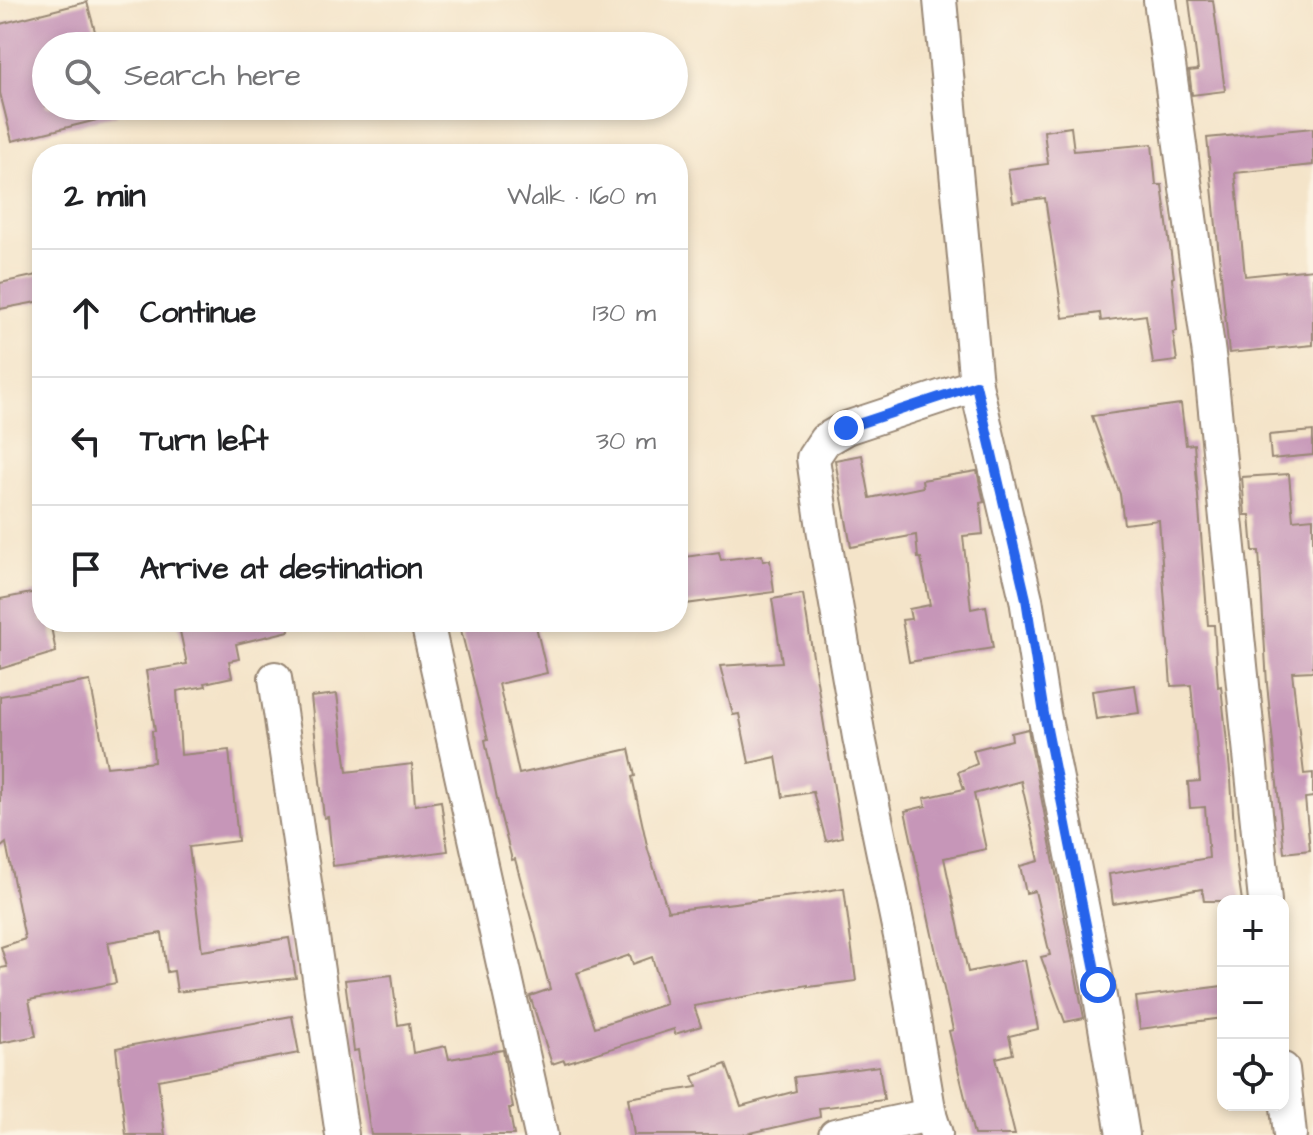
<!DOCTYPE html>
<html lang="en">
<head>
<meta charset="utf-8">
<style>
	:root { --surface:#fff; --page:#f6f6f6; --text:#202124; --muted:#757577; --line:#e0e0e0 }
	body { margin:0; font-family:"Architects Daughter",sans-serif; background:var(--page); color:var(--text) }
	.controls { position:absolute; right:24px; bottom:24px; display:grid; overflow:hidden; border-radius:16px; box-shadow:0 4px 12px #0003 }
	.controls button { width:72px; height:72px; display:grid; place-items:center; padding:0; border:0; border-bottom:2px solid var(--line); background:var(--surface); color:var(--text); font:40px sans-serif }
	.stop { position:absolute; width:24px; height:24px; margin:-18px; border:6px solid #2563eb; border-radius:50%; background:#fff }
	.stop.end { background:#2563eb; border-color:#fff; box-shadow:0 2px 8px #0008 }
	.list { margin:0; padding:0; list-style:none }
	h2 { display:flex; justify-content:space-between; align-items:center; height:104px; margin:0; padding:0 32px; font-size:34px }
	h2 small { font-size:26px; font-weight:400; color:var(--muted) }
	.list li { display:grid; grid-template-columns:52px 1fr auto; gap:24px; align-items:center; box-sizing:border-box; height:128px; padding:0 32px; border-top:2px solid var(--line) }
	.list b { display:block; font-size:30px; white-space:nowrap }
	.list em { font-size:26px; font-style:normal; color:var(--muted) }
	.icon { flex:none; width:44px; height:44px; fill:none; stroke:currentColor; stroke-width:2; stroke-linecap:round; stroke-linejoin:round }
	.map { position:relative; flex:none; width:1313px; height:1135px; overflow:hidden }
	.search { position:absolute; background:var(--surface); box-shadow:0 4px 12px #0003; left:32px; top:32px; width:656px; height:88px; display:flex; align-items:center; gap:20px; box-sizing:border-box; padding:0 28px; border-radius:44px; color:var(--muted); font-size:30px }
	.panel { position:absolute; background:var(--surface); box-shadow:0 4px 12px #0003; left:32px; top:144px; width:656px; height:488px; border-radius:32px }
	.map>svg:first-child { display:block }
	.building { fill:#c696b8; fill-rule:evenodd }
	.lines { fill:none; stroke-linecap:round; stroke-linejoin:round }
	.minor-casing { stroke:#988774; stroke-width:36 }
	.minor { stroke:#fff; stroke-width:32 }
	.route { stroke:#2563eb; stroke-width:10 }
</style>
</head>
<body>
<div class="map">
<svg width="1313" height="1135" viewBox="0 0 1313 1135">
	<rect width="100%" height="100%" fill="#fcf5e5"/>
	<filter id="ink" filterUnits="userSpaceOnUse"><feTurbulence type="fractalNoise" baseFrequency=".0125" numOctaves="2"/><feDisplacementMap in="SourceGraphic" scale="16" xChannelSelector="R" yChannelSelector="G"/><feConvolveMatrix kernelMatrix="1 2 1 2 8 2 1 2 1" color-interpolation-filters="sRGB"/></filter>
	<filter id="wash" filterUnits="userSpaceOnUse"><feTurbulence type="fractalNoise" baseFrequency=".006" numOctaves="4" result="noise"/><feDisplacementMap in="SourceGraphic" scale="32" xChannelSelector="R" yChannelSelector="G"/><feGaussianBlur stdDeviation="1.8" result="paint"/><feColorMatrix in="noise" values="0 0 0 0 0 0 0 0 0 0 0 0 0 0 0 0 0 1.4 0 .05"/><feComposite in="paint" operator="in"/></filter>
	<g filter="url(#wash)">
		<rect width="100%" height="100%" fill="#f4e4c9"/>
		<g id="blocks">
			<!-- building -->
			<g class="building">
				<path d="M1189 0H1213L1225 91 1192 95 1189 71 1198 70Z"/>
				<path d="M87 2 99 46H46V106H115L117 115 12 141 0 93V24Z"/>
				<path d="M1071 127 1074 151 1152 144 1156 185H1162L1174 277 1172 278 1177 331 1173 332 1177 361 1153 364 1146 315 1101 321 1100 313 1063 318 1045 198 1013 202 1008 169 1048 164 1044 131Z"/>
				<path d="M1313 128V165L1235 173 1245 276 1313 269V345L1229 353 1207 138Z"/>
				<path d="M42 274V301L0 309V283Z"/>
				<path d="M1181 404 1186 445 1194 444 1208 625H1214L1218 687 1221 686 1231 780 1236 860 1242 901H1204L1202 889 1113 904 1109 874 1209 858 1205 807 1190 808 1188 782 1200 781 1191 685 1171 686 1159 520 1124 524 1120 494 1092 416Z"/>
				<path d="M1313 431V455L1271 459 1269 435Z"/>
				<path d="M862 455 870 498 923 487 922 480 977 471 984 502 980 503 983 534 963 536 971 609 986 606 993 648 909 662 902 620 911 619 909 609 930 605 921 558H918L916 535 851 547 835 460Z"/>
				<path d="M1289 474 1293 520 1313 518V671L1292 672 1304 774 1313 773V797L1305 798 1310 850 1284 853 1267 684 1259 551H1253L1250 515H1245L1242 477Z"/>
				<path d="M719 552 721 560 762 555 763 561 770 560 774 592 678 605V558Z"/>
				<path d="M42 591V622H50L56 652 0 669V599Z"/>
				<path d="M803 594 842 837 826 841 813 792 783 797 776 757 749 763 739 714 733 715 720 666 782 662 772 599Z"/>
				<path d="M178 622H288L289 631 236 644 239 659 229 661 232 677 205 683 206 686 177 691 181 755 229 750 238 841 189 847 202 951 289 938 296 978 177 992 174 971 167 972 162 933 108 942 116 983 29 1000 36 1036 0 1043V968L7 967 1 947 25 939 6 843 0 848V696L90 681 107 767 154 762 152 731H155L146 671 187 664Z"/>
				<path d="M459 622H535L547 673 499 684 519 774 629 749 635 776 632 777 648 850 668 911 801 895 844 888 856 981 808 987V985L694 1006 701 1026 675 1034 674 1029 565 1063 564 1060 552 1064 530 996 550 989 515 859 512 860 500 813 485 740 488 739ZM630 955 633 964 652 957 666 1004 595 1027 577 973Z"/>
				<path d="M1135 685 1139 713 1096 719 1092 691Z"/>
				<path d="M337 694 347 772 412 764 415 805 441 801 448 851 333 866 328 817 324 818 311 697Z"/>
				<path d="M1028 729 1084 1018 1065 1022 1041 957 1050 955 1035 891 1026 893 1020 866 1039 861 1021 781 974 794 986 849 944 858 968 972 1025 960 1038 1029 1009 1036 1013 1054 996 1058 1015 1135H974L949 1031 953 1030 905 811 926 806 924 798 964 789 958 772 977 764 973 750 1012 740 1011 733Z"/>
				<path d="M392 975 398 1025 409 1023 413 1053 446 1046 449 1059 503 1050 513 1108H509L514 1135H371L358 1050 354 1051 345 980Z"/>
				<path d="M1223 986V1018L1140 1029 1136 997Z"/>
				<path d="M292 1016 299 1053 158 1080 165 1135H126L116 1048Z"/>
				<path d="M726 1064 741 1106 796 1091 794 1077 879 1066 884 1100 819 1108 820 1117 742 1135H634L628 1098 697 1087 693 1076Z"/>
			</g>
		</g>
	</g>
	<g filter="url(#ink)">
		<use href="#blocks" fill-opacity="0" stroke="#988774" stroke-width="2"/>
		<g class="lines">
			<defs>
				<g id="minor">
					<path d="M940 0 976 385 1026 599 1044 714 1098 985 1123 1135"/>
					<path d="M1160 0 1210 362 1265 901"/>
					<path d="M427 622 541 1135"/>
					<path d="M275 678 342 1135"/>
					<path d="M1283 1069 1290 1135"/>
					<path d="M930 1115 900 936 859 737 824 535 813 458 825 440 846 428 976 385"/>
					<path d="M835 1135 930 1115 936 1134"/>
				</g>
			</defs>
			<!-- minor casing -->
			<use href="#minor" class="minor-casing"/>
			<!-- minor -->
			<use href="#minor" class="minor"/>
		</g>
	</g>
	<g class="lines" filter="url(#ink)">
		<!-- route -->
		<path class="route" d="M846 428 976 385 1026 599 1044 714 1098 985"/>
	</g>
</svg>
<div class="controls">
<button>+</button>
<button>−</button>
<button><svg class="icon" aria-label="locate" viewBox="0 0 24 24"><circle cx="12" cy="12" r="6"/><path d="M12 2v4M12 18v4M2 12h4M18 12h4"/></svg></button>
</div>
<div class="stop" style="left:1098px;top:985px"></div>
<div class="stop end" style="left:846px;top:428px"></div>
<div class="search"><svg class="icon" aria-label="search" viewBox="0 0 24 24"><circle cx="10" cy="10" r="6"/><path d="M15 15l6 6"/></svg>Search here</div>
<section class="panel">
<h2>2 min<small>Walk · 160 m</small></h2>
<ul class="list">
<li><svg class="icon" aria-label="ahead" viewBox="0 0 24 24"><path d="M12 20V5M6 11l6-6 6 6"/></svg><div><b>Continue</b></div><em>130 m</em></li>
<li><svg class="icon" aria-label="left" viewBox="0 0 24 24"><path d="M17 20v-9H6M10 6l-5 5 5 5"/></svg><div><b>Turn left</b></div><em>30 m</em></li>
<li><svg class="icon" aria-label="arrive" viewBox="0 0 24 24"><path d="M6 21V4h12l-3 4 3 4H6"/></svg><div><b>Arrive at destination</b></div></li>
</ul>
</section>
</div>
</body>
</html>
